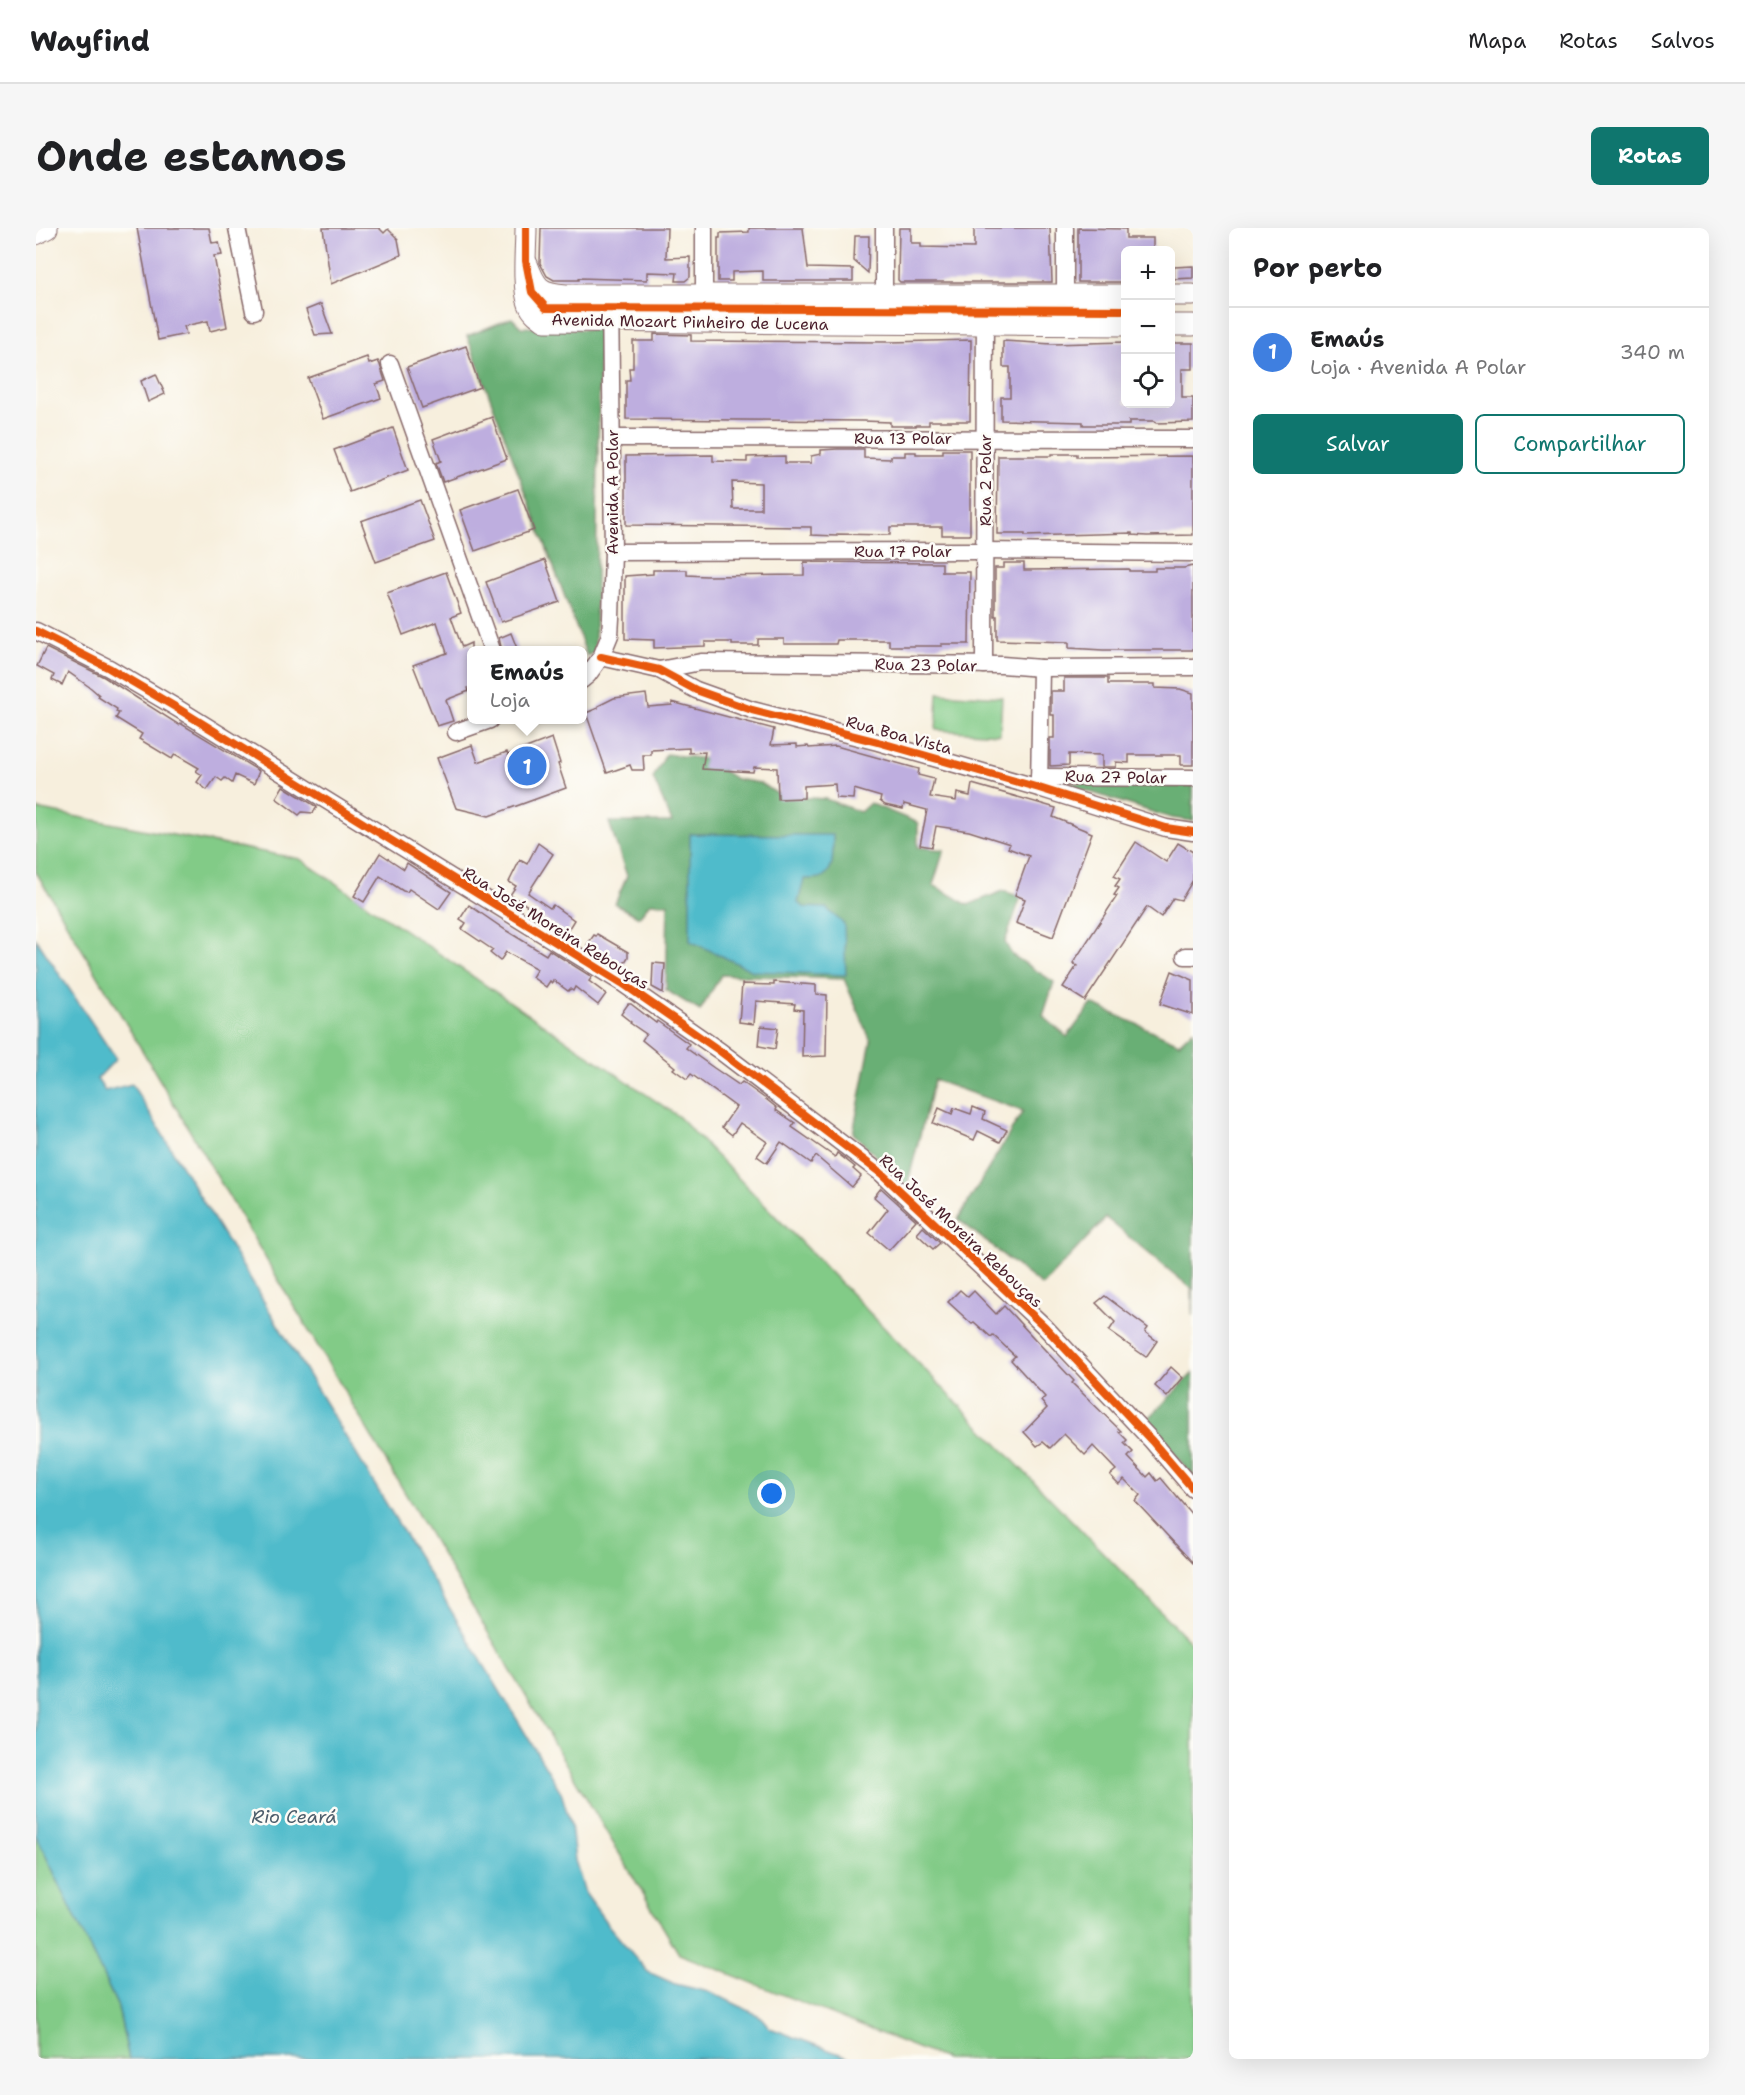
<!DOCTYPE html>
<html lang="pt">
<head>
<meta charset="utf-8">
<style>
	:root { --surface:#fff; --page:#f6f6f6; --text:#202124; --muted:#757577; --line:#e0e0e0; --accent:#0f766e }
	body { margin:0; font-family:"Shantell Sans",sans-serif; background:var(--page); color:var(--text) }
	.controls { position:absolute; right:18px; top:18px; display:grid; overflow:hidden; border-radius:9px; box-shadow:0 6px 24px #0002 }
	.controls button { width:54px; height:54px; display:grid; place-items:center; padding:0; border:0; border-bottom:2px solid var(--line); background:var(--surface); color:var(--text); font:30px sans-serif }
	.you { position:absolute; left:736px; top:1266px; width:21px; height:21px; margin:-15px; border:4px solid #fff; border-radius:50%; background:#1a73e8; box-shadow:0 0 0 9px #1a73e833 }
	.badge { display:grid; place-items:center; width:39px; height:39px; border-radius:50%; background:var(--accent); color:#fff; font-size:20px; font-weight:700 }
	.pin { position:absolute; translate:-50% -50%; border:3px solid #fff; box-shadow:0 2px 6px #0006 }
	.popup { position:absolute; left:431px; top:418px; width:120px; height:78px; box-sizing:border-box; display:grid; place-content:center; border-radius:9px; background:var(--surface); filter:drop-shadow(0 2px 4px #0005); font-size:20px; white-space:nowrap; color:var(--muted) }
	.popup b { font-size:22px; color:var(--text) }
	.popup::after { content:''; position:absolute; left:50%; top:100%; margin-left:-12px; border:12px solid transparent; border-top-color:var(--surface) }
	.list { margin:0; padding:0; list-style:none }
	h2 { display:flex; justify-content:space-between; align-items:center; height:78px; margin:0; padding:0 24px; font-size:26px }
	h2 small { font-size:20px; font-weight:400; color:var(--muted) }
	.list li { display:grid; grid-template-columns:39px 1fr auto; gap:18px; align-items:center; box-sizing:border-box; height:90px; padding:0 24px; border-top:2px solid var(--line) }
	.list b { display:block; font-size:22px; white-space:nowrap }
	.list p { margin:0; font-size:20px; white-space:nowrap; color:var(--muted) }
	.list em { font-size:20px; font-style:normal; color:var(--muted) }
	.actions { display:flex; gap:12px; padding:18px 24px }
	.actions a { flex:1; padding:14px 0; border:2px solid var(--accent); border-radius:9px; text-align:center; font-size:21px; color:var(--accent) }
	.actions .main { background:var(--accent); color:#fff }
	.icon { flex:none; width:33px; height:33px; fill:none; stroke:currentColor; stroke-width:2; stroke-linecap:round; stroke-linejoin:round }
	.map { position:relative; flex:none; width:1157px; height:1831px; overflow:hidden; border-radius:9px }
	header { display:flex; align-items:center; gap:36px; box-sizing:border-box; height:84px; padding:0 30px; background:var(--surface); border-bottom:2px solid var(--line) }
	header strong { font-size:28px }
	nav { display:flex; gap:33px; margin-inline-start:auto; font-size:21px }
	.intro { display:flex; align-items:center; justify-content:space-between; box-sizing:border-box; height:144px; padding:0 36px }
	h1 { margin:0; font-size:42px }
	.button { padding:15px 27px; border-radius:9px; background:var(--accent); color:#fff; font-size:21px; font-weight:700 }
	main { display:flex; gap:36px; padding:0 36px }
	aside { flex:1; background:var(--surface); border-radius:9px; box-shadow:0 6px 24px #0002 }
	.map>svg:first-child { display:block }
	.green { fill:#82cb87; stroke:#667559; stroke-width:1.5 }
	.forest { fill:#69af74; stroke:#5a6750; stroke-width:1.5 }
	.water { fill:#4fbbcb; stroke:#4c6d7b; stroke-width:1.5 }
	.building { fill:#beaedf; fill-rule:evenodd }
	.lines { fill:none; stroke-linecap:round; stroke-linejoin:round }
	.minor-casing { stroke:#876869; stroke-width:19 }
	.major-casing { stroke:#876869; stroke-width:23 }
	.minor { stroke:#fff; stroke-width:16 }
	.major { stroke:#fff; stroke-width:21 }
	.cycleway-casing { stroke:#fdfcf7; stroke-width:11 }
	.cycleway { stroke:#e8590c; stroke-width:8 }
	.labels { text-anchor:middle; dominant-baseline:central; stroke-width:5; stroke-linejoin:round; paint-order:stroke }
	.street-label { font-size:16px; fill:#4a1f2b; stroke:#fdfcf7 }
	.water-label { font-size:18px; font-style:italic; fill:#4c5d6b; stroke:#fdfcf7 }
</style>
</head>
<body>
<header>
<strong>Wayfind</strong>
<nav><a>Mapa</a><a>Rotas</a><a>Salvos</a></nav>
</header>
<div class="intro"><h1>Onde estamos</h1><a class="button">Rotas</a></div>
<main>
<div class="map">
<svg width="1157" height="1831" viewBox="0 0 1157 1831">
	<rect width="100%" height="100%" fill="#fdfcf7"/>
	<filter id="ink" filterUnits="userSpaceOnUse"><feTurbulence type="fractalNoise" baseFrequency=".0167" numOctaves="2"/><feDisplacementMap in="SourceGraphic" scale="12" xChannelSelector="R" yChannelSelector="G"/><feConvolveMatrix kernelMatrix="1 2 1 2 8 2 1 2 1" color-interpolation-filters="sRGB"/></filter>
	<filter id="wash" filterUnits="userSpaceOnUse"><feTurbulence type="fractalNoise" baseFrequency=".008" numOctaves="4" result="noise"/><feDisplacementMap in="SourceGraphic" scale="24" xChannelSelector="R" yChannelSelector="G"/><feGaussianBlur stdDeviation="1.35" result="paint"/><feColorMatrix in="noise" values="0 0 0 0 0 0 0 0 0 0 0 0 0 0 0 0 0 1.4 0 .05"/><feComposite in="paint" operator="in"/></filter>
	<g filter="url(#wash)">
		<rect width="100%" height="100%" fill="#f7efdd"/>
		<!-- green -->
		<g class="green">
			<path d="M902 465 966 469 964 506 900 502Z"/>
			<path d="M0 581 264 631 642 888 1157 1417V1831H909L643 1726 0 644Z"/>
			<path d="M0 1607 82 1779 93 1831H0Z"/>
		</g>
		<!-- forest -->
		<g class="forest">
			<path d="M476 90 485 99 564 102 559 424 551 428 431 108Z"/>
			<path d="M630 526 670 531 700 551 724 555 745 568 790 571 824 584 834 575 882 595V619L908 622 897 657 932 677 967 663 985 669 969 714 976 727 1018 754 1007 788 1031 809 1056 776 1143 815 1157 802V1088L1156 1061 1070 990 1006 1058 922 991 987 883 898 852 871 958 817 905 835 813 808 751 685 747 664 783 630 762 632 676 614 675 603 689 579 676 591 648 573 594H636L617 550Z"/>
			<path d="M1026 555H1157V593L1135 590Z"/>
			<path d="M1157 1145V1249L1111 1192Z"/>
		</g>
		<!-- water -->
		<g class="water">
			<path d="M654 606 797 607C796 621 801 645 783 650 778 651 772 651 768 651L762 675 768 679 790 680 808 696 810 747 717 743 654 713Z"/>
			<path d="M0 711 80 831 61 851 69 863 96 856 525 1564 535 1597 539 1632 549 1665 572 1697 612 1744 639 1756 677 1765 724 1788 734 1800 817 1831H93L82 1779 0 1607Z"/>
		</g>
		<g id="blocks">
			<!-- building -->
			<g class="building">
				<path d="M101 0H173L176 15 183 14 186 27 178 28 191 99 174 103 172 93 148 98 150 106 122 112Z"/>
				<path d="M287 0H343L348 5 352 1 362 11 365 27 295 56Z"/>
				<path d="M505 0H631L630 30 654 29V49L649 53H640L641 45 611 44V52L543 50V52H518L511 48 504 35Z"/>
				<path d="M713 0H767L772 40 817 41V53H727V43L696 44V53H682V10H684V5L713 4Z"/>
				<path d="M863 0H875V15H885V19L938 20V0H1014L1016 54H864L862 52Z"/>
				<path d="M1042 0 1090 1V10H1117V22H1089V54H1042Z"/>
				<path d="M819 8H833L832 45 818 33Z"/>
				<path d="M1157 38V50L1138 51V39Z"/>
				<path d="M285 76 296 106 279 107 270 82Z"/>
				<path d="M618 106 655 107V113L854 114 935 112 934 193H893V197H880V198H854V194L827 193 590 191V152H594L593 140H597V113H618Z"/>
				<path d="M967 113 1016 116 1089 114V176H1134V115H1157V141H1146V170H1157V194L1120 195 1119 193H1093V197H1047V194L965 192V169H974V139H967Z"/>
				<path d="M430 118 444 159 386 180 371 139Z"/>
				<path d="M331 129 333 136 342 133 344 137 349 153 340 156 345 170 287 191 272 150Z"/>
				<path d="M120 146 129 166 112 174 105 153Z"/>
				<path d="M456 189 471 231 407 254 400 235 405 233 397 211Z"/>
				<path d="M357 200 372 242 314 264 298 222Z"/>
				<path d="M801 221H828V230L855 231V228H869V224H880V226H907V222H934V307H906V299H854V307L801 306V308L775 307V299L590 297V228L677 227V233L711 234V229L749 228V235H775V228L785 226V222ZM696 254 725 255V281H697Z"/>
				<path d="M1015 226H1041V229L1157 228V307L1111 308 1096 307V305L989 308V306H961L962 228H1015Z"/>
				<path d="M482 261 498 302 439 323 424 282Z"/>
				<path d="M384 272 399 313 340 334 325 293Z"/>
				<path d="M509 332 524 374 465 394 450 354Z"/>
				<path d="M768 334 906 335V344H934L933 416H905L906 418H853V412H801L800 416H748V411H722V417H696V414H669V418L618 420V412L589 411V348L617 346V342H651V347L670 348 768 347Z"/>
				<path d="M968 335H988V342L1093 341V343H1119V340H1148L1157 338V422H1067L1033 420V414L961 412V388H959V340H968Z"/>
				<path d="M410 344 425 385 415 389 426 419 435 415V459L432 460 433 463 410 472 417 493 401 498 377 437 411 425 401 394 367 407 351 365Z"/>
				<path d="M475 405 482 423H466L463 410Z"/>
				<path d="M10 420 68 449 143 497 144 495 223 543 218 556 199 547 196 555 189 550 186 553 180 549 171 562 161 554 166 547 160 543 163 540 139 526 136 531 103 511 106 506 80 490 83 485 80 484 81 481 62 469 63 467 55 460 32 444 26 457 16 452 18 447 1 438Z"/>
				<path d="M1028 450H1072V456H1119V460L1144 461 1157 465V537H1145V527H1093V535L1080 534V539H1066V527L1033 526V537L1014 538V510H1018V487H1015V463H1028Z"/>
				<path d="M610 466 612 479 636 477V474L738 501 735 517 761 516V519L772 518 773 520 800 518 883 541 882 547 898 551 894 569 920 573 921 565 934 568 936 556 1020 580 1017 589 1056 605 1017 709 980 695 989 671 979 667 993 628 972 620 974 616 933 603 900 598 896 619 884 617 891 582 868 576 867 581 849 577 844 573 845 569 818 561 817 571 800 570 799 556 768 558V570L742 571 741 540 718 539 717 544 666 541 669 524 653 525V520L615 522V527H607L608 542H596L594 537 571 545 550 485 562 480V478L578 470Z"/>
				<path d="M516 510 524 535 522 536 530 560 453 588 420 580 401 530 436 517 442 534 471 524 472 527Z"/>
				<path d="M247 558 281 579 277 585 266 584 263 587 240 570Z"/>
				<path d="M1100 614 1130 634 1142 615 1157 624V652L1145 672 1137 670 1125 689 1111 679 1049 773 1027 759 1041 738 1037 735 1081 668 1078 667 1083 660 1079 658 1084 651 1078 648Z"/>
				<path d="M502 615 517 626 492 665 514 680 517 677 538 692 530 705 504 688 505 686 474 667 480 658 473 654 484 632 491 636Z"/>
				<path d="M344 625 368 641 371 635 415 664 403 681 373 661 371 664 367 663 344 648 328 674 318 668Z"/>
				<path d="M433 677 471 703 510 727 513 722 556 749 553 753 570 766 562 777 539 759 537 763 534 761 532 763 517 752 516 755 514 753 510 759 496 749 501 741 470 724 464 733 454 725 457 722 426 701 430 695 424 691Z"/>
				<path d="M561 706 592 724V729L585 741 571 733 573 729 551 717 558 707 560 708Z"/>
				<path d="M617 735 629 736 627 765 616 759Z"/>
				<path d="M1136 743 1157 752V787L1124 776Z"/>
				<path d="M738 754 780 757V766L791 767 790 828 766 829 767 782 758 781 759 776 720 773 718 796 703 794 706 756 738 757Z"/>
				<path d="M592 776H595L620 795 621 793 653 816 650 820 678 840 703 857 706 854 731 872 741 880 740 882 759 895 756 899 799 929 801 925 819 939 817 941 825 948 816 959 780 928 775 935 745 914 731 935 721 928 731 914 704 895 696 907 686 899 700 879 655 846 651 851 637 841 639 839 606 812 610 806 594 795 595 794 585 786Z"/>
				<path d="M725 798 742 800 739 821 723 818Z"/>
				<path d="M937 879 949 884 947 891 971 902 964 914 942 903 938 912 897 895 903 880 916 886 918 880 935 886Z"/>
				<path d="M845 960 880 992 853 1022 833 1005 852 981 838 969Z"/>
				<path d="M887 999 904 1015 897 1021 881 1006Z"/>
				<path d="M924 1062 932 1069 938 1063 960 1086 968 1078 1038 1153 1036 1155 1085 1203 1083 1204 1091 1212 1088 1215 1097 1224 1092 1229 1111 1249 1115 1245 1121 1253 1125 1250 1157 1288V1335L1099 1273 1104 1267 1088 1251 1083 1256 1074 1247 1080 1242 1057 1218 1049 1227 1028 1206 1014 1220 1007 1214 1001 1218 988 1204 1011 1180 1005 1173 1009 1169 975 1132 979 1128 957 1107 955 1109 938 1094 936 1096 912 1074Z"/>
				<path d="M1069 1068 1112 1100 1109 1104 1121 1113 1110 1129 1073 1103 1079 1094 1060 1075Z"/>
				<path d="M1135 1139 1147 1150 1131 1169 1119 1158Z"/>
			</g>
		</g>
	</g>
	<g filter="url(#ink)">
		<use href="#blocks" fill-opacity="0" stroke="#876869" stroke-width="1.5"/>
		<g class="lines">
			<defs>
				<g id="minor">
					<path d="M201 0 218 83"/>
					<path d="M668 66V0"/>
					<path d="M848 66V0"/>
					<path d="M1029 67V0"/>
					<path d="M354 136 456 422"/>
					<path d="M576 210 1157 211"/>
					<path d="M577 324 949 323 1157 325"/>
					<path d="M0 403 73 440 141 480 586 755 684 823 846 946 1009 1099 1116 1213 1157 1261"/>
					<path d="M565 429 623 442 660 462 716 482 842 514 1003 560 1130 600 1157 604"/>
					<path d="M948 437 949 66"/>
					<path d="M623 442 665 434 966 437 1005 440 1157 439"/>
					<path d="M546 452 552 447 565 429 574 407 575 390 577 324 574 67"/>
					<path d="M420 504 454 492"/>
					<path d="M1003 549 1157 550"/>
					<path d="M1003 559 1005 440"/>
					<path d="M1149 728H1157"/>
				</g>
				<g id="major">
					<path d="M490 0C490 19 486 59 493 76 496 84 502 88 509 93L1090 97"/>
					<path d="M0 6 11 0"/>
					<path d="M491 36C500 60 504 65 530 67H1090"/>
					<path d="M1134 67H1157"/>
					<path d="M1134 97H1157"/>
				</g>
			</defs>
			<!-- minor casing -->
			<use href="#minor" class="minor-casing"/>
			<!-- major casing -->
			<use href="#major" class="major-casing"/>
			<!-- minor -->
			<use href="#minor" class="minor"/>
			<!-- major -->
			<use href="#major" class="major"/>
			<defs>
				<g id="cycleway">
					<path d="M490 0V33L496 64 510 80 1090 82"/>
					<path d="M0 403 73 440 141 480 586 755 684 823 846 946 1009 1099 1116 1213 1157 1261"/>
					<path d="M565 429 623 442 660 462 716 482 842 514 1003 560 1130 600 1157 604"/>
				</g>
			</defs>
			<!-- cycleway casing -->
			<use href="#cycleway" class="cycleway-casing"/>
			<!-- cycleway -->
			<use href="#cycleway" class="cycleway"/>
		</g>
	</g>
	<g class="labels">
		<!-- street labels -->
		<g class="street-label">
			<text transform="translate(654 94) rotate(1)">Avenida Mozart Pinheiro de Lucena</text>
			<text x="867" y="210">Rua 13 Polar</text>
			<text transform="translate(949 252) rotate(-90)">Rua 2 Polar</text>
			<text transform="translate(576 264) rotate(-90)">Avenida A Polar</text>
			<text x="867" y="323">Rua 17 Polar</text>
			<text transform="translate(890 437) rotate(1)">Rua 23 Polar</text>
			<text transform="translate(863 507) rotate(15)">Rua Boa Vista</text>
			<text transform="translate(1080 549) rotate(1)">Rua 27 Polar</text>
			<text transform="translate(520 700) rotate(32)">Rua José Moreira Rebouças</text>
			<text transform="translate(925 1003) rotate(43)">Rua José Moreira Rebouças</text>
		</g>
		<!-- water labels -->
		<g class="water-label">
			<text x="258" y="1589">Rio Ceará</text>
		</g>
	</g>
</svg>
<div class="controls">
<button>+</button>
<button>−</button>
<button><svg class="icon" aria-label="locate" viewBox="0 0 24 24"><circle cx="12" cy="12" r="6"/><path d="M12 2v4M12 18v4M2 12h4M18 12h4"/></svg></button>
</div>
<div class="you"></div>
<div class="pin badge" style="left:491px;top:538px;background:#3f7fe0">1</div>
<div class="popup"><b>Emaús</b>Loja</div>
</div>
<aside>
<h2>Por perto<small></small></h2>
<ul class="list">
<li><span class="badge" style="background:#3f7fe0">1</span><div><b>Emaús</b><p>Loja · Avenida A Polar</p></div><em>340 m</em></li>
</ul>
<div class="actions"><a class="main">Salvar</a><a>Compartilhar</a></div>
</aside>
</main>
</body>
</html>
